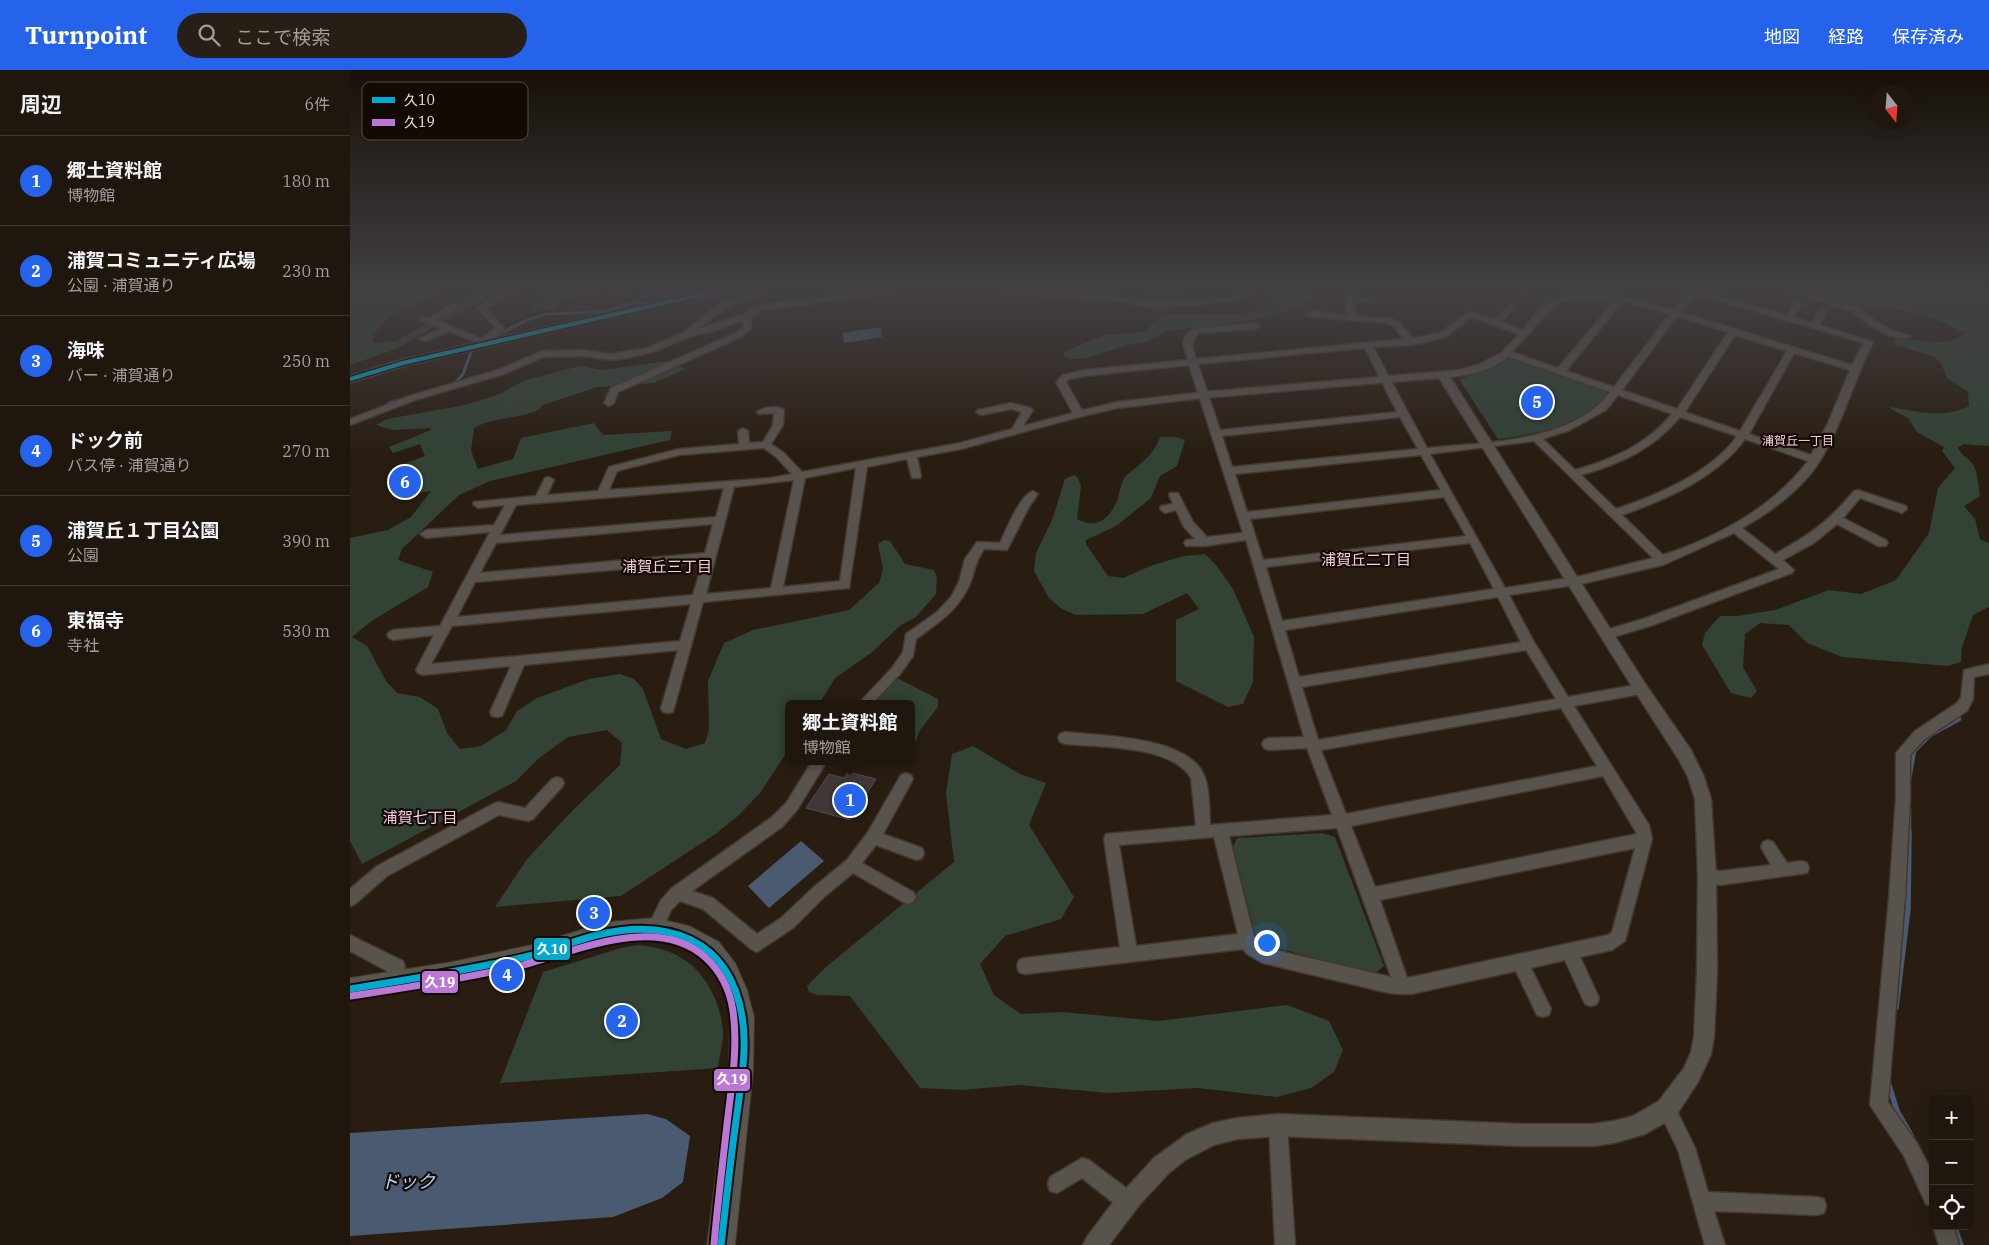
<!DOCTYPE html>
<html lang="ja">
<head>
<meta charset="utf-8">
<style>
	:root { --surface:#1f160d; --page:#271f16; --text:#f1f3f6; --muted:#a19f9d; --line:#3c352e; --accent:#2563eb }
	body { margin:0; font-family:"IBM Plex Serif","Noto Sans JP",serif; background:var(--page); color:var(--text) }
	.controls { position:absolute; right:15px; bottom:15px; display:grid; overflow:hidden; border-radius:8px; box-shadow:0 5px 20px #0002 }
	.controls button { width:45px; height:45px; display:grid; place-items:center; padding:0; border:0; border-bottom:1px solid var(--line); background:var(--surface); color:var(--text); font:25px sans-serif }
	.compass { position:absolute; left:1519px; top:15px; width:45px; height:45px; border-radius:50%; background:var(--surface); box-shadow:0 5px 20px #0002; rotate:163deg }
	.you { position:absolute; left:916px; top:872px; width:18px; height:18px; margin:-12px; border:4px solid #fff; border-radius:50%; background:#1a73e8; box-shadow:0 0 0 8px #1a73e833 }
	.badge { display:grid; place-items:center; width:32px; height:32px; border-radius:50%; background:var(--accent); color:#fff; font-size:16px; font-weight:700 }
	.pin { position:absolute; translate:-50% -50%; border:2px solid #fff; box-shadow:0 1px 5px #0006 }
	.popup { position:absolute; left:435px; top:630px; width:130px; height:65px; box-sizing:border-box; display:grid; place-content:center; border-radius:8px; background:var(--surface); filter:drop-shadow(0 1px 4px #0005); font-size:16px; white-space:nowrap; color:var(--muted) }
	.popup b { font-size:19px; color:var(--text) }
	.popup::after { content:''; position:absolute; left:50%; top:100%; margin-left:-10px; border:10px solid transparent; border-top-color:var(--surface) }
	.list { margin:0; padding:0; list-style:none }
	h2 { display:flex; justify-content:space-between; align-items:center; height:65px; margin:0; padding:0 20px; font-size:21px }
	h2 small { font-size:16px; font-weight:400; color:var(--muted) }
	.list li { display:grid; grid-template-columns:32px 1fr auto; gap:15px; align-items:center; box-sizing:border-box; height:90px; padding:0 20px; border-top:1px solid var(--line) }
	.list b { display:block; font-size:19px; white-space:nowrap }
	.list p { margin:0; font-size:16px; white-space:nowrap; color:var(--muted) }
	.list em { font-size:16px; font-style:normal; color:var(--muted) }
	.icon { flex:none; width:28px; height:28px; fill:none; stroke:currentColor; stroke-width:2; stroke-linecap:round; stroke-linejoin:round }
	.map { position:relative; flex:none; width:1639px; height:1175px; overflow:hidden }
	header { display:flex; align-items:center; gap:30px; box-sizing:border-box; height:70px; padding:0 25px; background:var(--accent); color:#fff }
	header strong { font-size:24px }
	nav { display:flex; gap:28px; margin-inline-start:auto; font-size:18px }
	.search { width:350px; height:45px; background:var(--page); display:flex; align-items:center; gap:12px; box-sizing:border-box; padding:0 18px; border-radius:28px; color:var(--muted); font-size:19px }
	main { display:flex }
	aside { flex:1; background:var(--surface) }
	.map>svg:first-child { display:block }
	.green { fill:#324235 }
	.water { fill:#495a71 }
	.lines { fill:none; stroke-linecap:round; stroke-linejoin:round }
	.stream-far2 { stroke:#495a71; stroke-width:3 }
	.stream-far1 { stroke:#495a71; stroke-width:4.5 }
	.stream { stroke:#495a71; stroke-width:5.5 }
	.building { fill:#403737; stroke:#524949 }
	.minor-casing { stroke:#43382e; stroke-width:3 }
	.tertiary-casing { stroke:#43382e; stroke-width:3 }
	.secondary-casing { stroke:#43382e; stroke-width:2 }
	.minor { fill:#59534e; fill-rule:evenodd }
	.tertiary { fill:#59534e; fill-rule:evenodd }
	.secondary { fill:#5b554f; fill-rule:evenodd }
	.bus-1-far1-casing { stroke:#130a03; stroke-width:7 }
	.bus-1-casing { stroke:#130a03; stroke-width:11 }
	.bus-2-casing { stroke:#130a03; stroke-width:11 }
	.bus-1-far1 { stroke:#00a9ce; stroke-width:4 }
	.bus-1 { stroke:#00a9ce; stroke-width:7 }
	.bus-2 { stroke:#ba77d6; stroke-width:7 }
	.labels { text-anchor:middle; dominant-baseline:central; stroke-width:4.5; stroke-linejoin:round; paint-order:stroke }
	.far-neighbourhood-label { font-size:12px; fill:#f7cbe4; stroke:#130a03 }
	.neighbourhood-label { font-size:15px; fill:#f7cbe4; stroke:#130a03 }
	.near-water-label { font-size:18px; font-style:italic; fill:#b9d5fe; stroke:#130a03 }
	.key { fill:#130a03; stroke:#554a41; stroke-width:1 }
	.key-label { font-size:14px; fill:#efdfd2 }
	.line-badge { stroke:#130a03; stroke-width:2 }
	.badge-label { font-size:14px; text-anchor:middle; font-weight:bold; fill:#fff }
</style>
</head>
<body>
<header>
<strong>Turnpoint</strong>
<div class="search"><svg class="icon" aria-label="search" viewBox="0 0 24 24"><circle cx="10" cy="10" r="6"/><path d="M15 15l6 6"/></svg>ここで検索</div>
<nav><a>地図</a><a>経路</a><a>保存済み</a></nav>
</header>
<main>
<aside>
<h2>周辺<small>6件</small></h2>
<ul class="list">
<li><span class="badge">1</span><div><b>郷土資料館</b><p>博物館</p></div><em>180 m</em></li>
<li><span class="badge">2</span><div><b>浦賀コミュニティ広場</b><p>公園 · 浦賀通り</p></div><em>230 m</em></li>
<li><span class="badge">3</span><div><b>海味</b><p>バー · 浦賀通り</p></div><em>250 m</em></li>
<li><span class="badge">4</span><div><b>ドック前</b><p>バス停 · 浦賀通り</p></div><em>270 m</em></li>
<li><span class="badge">5</span><div><b>浦賀丘１丁目公園</b><p>公園</p></div><em>390 m</em></li>
<li><span class="badge">6</span><div><b>東福寺</b><p>寺社</p></div><em>530 m</em></li>
</ul>
</aside>
<div class="map">
<svg width="1639" height="1175" viewBox="0 0 1639 1175">
	<rect width="100%" height="100%" fill="#291d11"/>
	<!-- green -->
	<g class="green">
		<path d="M0 221H96C73 232 25 244 22 273L46 271 134 221H148L46 279 0 295Z"/>
		<path d="M191 221H351L325 227 291 229 290 221 245 223 216 229 202 239 180 242 182 237 195 228Z"/>
		<path d="M929 221H963L960 230C916 255 872 253 823 260 813 261 805 268 796 272 790 273 783 273 777 275 759 280 732 294 714 287V282L753 265 797 262C801 250 812 247 823 244 845 244 896 247 914 239 921 235 927 228 929 221Z"/>
		<path d="M1449 221H1639V376L1613 374 1608 378C1611 385 1617 387 1622 393 1628 400 1628 416 1630 426L1614 436 1625 449 1630 469 1639 473V537L1623 545 1612 577 1611 592 1598 596 1492 587 1457 573 1439 555 1410 553 1395 564 1393 597 1407 621 1401 628 1381 623 1352 575 1355 563 1370 546H1387L1425 540 1479 520 1511 524 1546 510 1579 463 1588 418 1605 398 1592 381 1594 377 1567 362 1558 348 1541 339V337C1568 342 1594 349 1619 336L1618 322 1597 308 1591 293 1585 287 1545 275 1544 270 1550 268C1571 270 1598 278 1615 263 1584 247 1552 234 1517 240Z"/>
		<path d="M1160 288 1251 319 1258 324C1226 357 1192 363 1148 369L1109 309 1140 299Z"/>
		<path d="M318 291 335 299 304 313 247 317 193 335C187 348 142 346 124 358L121 381 128 399 163 389 171 368 244 353 253 365 322 361 320 370 140 411 109 425 52 479 48 490 83 502 78 517 23 550 2 567 17 576 36 611 47 623 70 627 88 639 97 663 110 679 131 676 156 660 167 641 187 628 239 609 270 604 284 609 293 619 311 669 336 679 355 673 359 660 358 611 374 573 403 560 499 540 529 513 533 499 528 474 534 470 540 471 555 494 584 500 587 507 586 524 566 547 551 555 521 583 485 608 469 634H439V679L410 723 389 745 367 763 271 826 145 837 177 789 224 739 270 695 272 673 257 660 218 667 189 688 166 711 12 794 0 771V468L38 460 61 447 81 421 47 426 43 398 75 386 70 374 43 383 39 377 81 360V358L43 360 26 355 37 349 115 335 150 324 175 310 230 296 253 300Z"/>
		<path d="M810 367H826L835 370 827 396 810 406 801 428 766 456 736 470V474L758 506 773 508 803 495 834 486 855 484 866 495 883 519 904 567 903 612 893 634 878 637 826 611V550L849 539 837 523 793 544 726 545 712 539 699 528 684 501 686 483 702 450 715 409 724 405 728 408 731 416 727 449C746 459 757 451 766 433 770 425 770 414 775 407 777 404 781 402 784 399 795 390 805 382 810 367Z"/>
		<path d="M549 609 588 629V637L570 660 561 684V634H519L541 610Z"/>
		<path d="M623 676 670 704 696 713 679 755 724 827 711 849 655 866 630 894 644 925 671 944 713 942 808 951 937 935 979 951 993 980 984 1002 961 1018 927 1027 848 1018 759 1023 669 1015 612 1020 570 1018 500 926 467 925 459 922 457 916 476 897 604 792 596 723 602 684Z"/>
		<path d="M972 763 985 767 1034 896 1023 905 907 872 883 777 887 768Z"/>
		<path d="M288 875C296 876 304 877 311 879 348 889 369 923 373 960 374 971 369 986 368 998L150 1013 193 902 271 878Z"/>
	</g>
	<!-- water -->
	<g class="water">
		<path d="M531 257 532 267 494 273 493 263Z"/>
		<path d="M451 771 474 791 419 838 398 816Z"/>
		<path d="M297 1044 316 1049 340 1066 333 1112 312 1128 263 1147 0 1166V1063Z"/>
	</g>
	<g class="lines">
		<!-- stream-far2 -->
		<g class="stream-far2">
			<path d="M800 221H830"/>
			<path d="M349 230 387 221H415"/>
			<path d="M146 266 177 250 197 244 253 242 285 232 299 234"/>
			<path d="M104 314 113 304 121 282"/>
			<path d="M39 333 49 330"/>
		</g>
		<!-- stream-far1 -->
		<g class="stream-far1">
			<path d="M1559 709 1564 681 1580 665 1609 649"/>
			<path d="M1559 739V763"/>
		</g>
		<!-- stream -->
		<g class="stream">
			<path d="M1546 938 1558 839 1559 762"/>
			<path d="M1538 1012 1547 1041 1562 1067"/>
			<path d="M1604 1156 1611 1175"/>
		</g>
	</g>
	<!-- building -->
	<path class="building" d="M498 702 526 709 500 750 456 738 479 704 494 708Z"/>
	<g class="lines">
		<defs>
			<g id="minor">
				<path d="M152 221H162L136 238 154 258 150 265 136 273 135 277H129L128 273 99 261 76 271 69 269 92 258 71 251V247L79 248 104 233 108 236 107 238 87 250 131 269 146 258 127 238Z"/>
				<path d="M405 221H414L408 226 375 238 348 259 394 244 411 235 519 221H542L538 223 413 240 401 247V259L389 268 268 322 264 333 259 336 254 333 261 318 383 264 393 258V250L364 261 341 266 303 282 277 288 261 290 232 286 193 287 154 304 65 330 0 355V349L59 326 148 300 192 281 232 280 261 284 297 278 335 262 369 234Z"/>
				<path d="M652 221H690L770 227 806 232 877 228 893 221H903L889 230 877 232 806 238 770 231 656 223Z"/>
				<path d="M995 221H1001L1003 228 1020 229 1024 231 1020 233H1004L1006 246 1042 249 1049 252 1063 268 1090 263 1120 241 1144 250 1161 234 1165 237 1151 252 1173 260C1181 250 1191 235 1203 230 1234 214 1292 230 1323 240L1340 221H1353L1437 245 1445 232H1451L1452 234 1444 247 1462 253 1469 239H1475L1476 241 1470 255 1523 272C1504 310 1492 355 1470 391 1452 419 1421 442 1392 458L1425 484C1461 464 1478 452 1504 421L1508 420 1556 436 1557 439 1552 443 1510 428 1493 448 1536 470 1538 473 1536 476H1528L1487 454 1464 473 1433 490 1444 500 1442 503 1303 555 1257 569 1253 567 1251 564 1253 561 1296 548 1429 499 1384 463 1313 495 1231 514 1159 525 1184 572 1218 627 1291 614 1296 615 1297 619 1296 623 1291 624 1224 636 1299 755 1302 769 1275 871 1262 880 1230 887 1249 928 1247 934 1241 936 1235 934 1215 890 1181 898 1201 939 1199 945 1193 947 1187 945 1166 901 1061 924H1052L1039 923 913 893 897 884 893 879 675 904 669 902 667 896 669 890 675 888 770 877 754 769 756 764 846 756 841 708C821 675 750 677 715 674L710 672 708 668 710 664 715 662C751 666 837 666 854 705 860 719 859 740 860 755L982 745 957 678 919 680 914 678 912 674 914 670 919 668 954 667 896 470 855 476H836L834 473 836 470 845 469 834 457 826 440 815 443 810 439 811 436 823 434 819 425 820 423H828L843 452 857 467 893 463 839 295 734 306 719 309 716 312 734 344 732 346 611 379 567 387 571 406 570 408H562L557 389 517 397 499 518 353 532 323 642 318 643 313 642 311 638 328 580 174 595 152 646 147 647 142 646 140 642 161 596 72 605 68 603 66 600 84 565 43 570 39 568 37 565 39 562 43 560 90 556 140 462 76 468 70 464 76 460 144 455 155 435 128 438 123 434 124 432 186 426 195 408 199 407 204 410 197 425 248 421 259 397 329 379 389 374 388 361 393 358 398 361 399 373 413 372 423 355 424 343 409 344 407 342C413 337 428 335 434 340L433 355 421 374 434 383 452 402 610 373 662 359 672 342 661 339 631 345 626 342 628 340 661 333 681 338 683 340 673 356 723 343 706 312 713 305 734 300 838 290 833 274 835 267 843 259 906 253 910 256 906 259 849 263C839 273 843 278 846 289L1054 269 1043 256 1037 253 960 247 956 244 960 241 997 245ZM1346 224 1514 273 1502 295 1330 242ZM1222 229 1265 230 1208 298 1162 282 1202 238 1209 233ZM1273 231 1320 244 1264 317 1216 301ZM1327 246 1378 262 1327 339 1272 320ZM1121 247 1169 264 1153 281V285L1260 322C1222 373 1135 372 1077 378L1023 277 1062 275 1096 267ZM1385 265 1437 281 1390 361 1335 342ZM1015 278 1047 342 870 360 848 294ZM1444 283 1500 300 1478 353 1461 385 1399 364ZM1268 325 1322 344C1296 375 1263 389 1225 400L1193 369 1220 360 1256 340ZM1050 347 1068 379 882 397 872 366ZM1330 347 1387 366C1362 402 1306 426 1266 439L1231 405C1270 394 1303 379 1330 347ZM1395 369 1458 391C1423 437 1368 467 1313 485L1272 445C1315 430 1368 407 1395 369ZM1184 371 1303 488 1231 506 1155 518 1080 384ZM414 378 426 387 442 404 421 408 259 420 267 401 329 385ZM1071 385 1091 420 897 442 885 404ZM506 398 490 511 433 517 455 408ZM444 410 421 518 356 524 384 417ZM374 418 366 447 150 465 166 435ZM1094 427 1116 466 913 490 900 449ZM363 454 355 483 130 503 146 473ZM1120 473 1144 519 932 551 916 497ZM353 492 343 525 107 547 125 512ZM1148 527 1171 572 949 607 935 560ZM341 534 330 571 81 594 102 556ZM1176 580 1206 629 968 670 952 617ZM1211 638 1247 696 996 744 971 680ZM1253 706 1287 764 1025 817 1001 756ZM987 758 1041 907 916 878 909 874 904 867 879 766ZM864 767 888 864 786 876 769 775ZM1285 778 1262 862 1258 865 1057 908 1030 830Z"/>
				<path d="M1438 221H1451L1507 237 1527 252 1544 261 1560 266 1556 269 1538 265 1521 256 1501 241Z"/>
				<path d="M683 421 688 424 679 437 657 480 634 479C626 490 625 499 621 511 611 538 588 553 566 569L563 586 550 604 522 634H508L542 598 553 582 556 564 587 542 601 527 609 512 615 489 627 472 650 473C656 460 670 425 683 421Z"/>
				<path d="M1639 594V604L1624 607 1623 629 1617 641 1575 669 1560 685V728L1555 828 1538 1032 1567 1073 1583 1104V1136L1576 1134 1554 1086 1520 1035 1539 828 1546 728V683L1565 661 1607 633 1611 628 1614 600Z"/>
				<path d="M462 691H477L447 740 432 757 342 821 363 828 407 864 431 848 464 817 497 790 518 762 551 705 556 703 561 705 563 709 533 764 572 778 574 783 572 788 567 790 526 775 512 793 563 822 566 827 563 832 558 834 553 832 503 803 474 827 443 858 407 882 401 879 353 839 330 831 321 840 311 864 305 867 299 864 297 859 311 830 322 818 422 747 437 732Z"/>
				<path d="M207 707 212 709 214 713 212 717 183 749 178 751 149 745 37 806 5 834 0 836V819L27 796 143 734 148 732 175 738 202 709Z"/>
				<path d="M1418 770 1423 772 1437 793 1452 791 1457 793 1459 798 1457 803 1370 815 1352 811 1349 806 1352 801 1357 799 1370 801 1421 795 1411 777 1413 772Z"/>
				<path d="M0 865 53 891 55 897 46 920 40 922 34 920 32 914 37 901 0 881Z"/>
				<path d="M1317 1030 1323 1033 1345 1078 1358 1122 1467 1127 1474 1129 1476 1136 1474 1143 1467 1145 1364 1141 1375 1175H1355L1328 1080 1308 1039 1311 1033Z"/>
				<path d="M928 1046 934 1049 937 1055 945 1175H925L919 1055 922 1049Z"/>
				<path d="M732 1088 739 1090 784 1124 786 1131 784 1138 777 1140 770 1138 732 1108 707 1123 700 1121 698 1114 700 1107Z"/>
				<path d="M1583 1156H1603L1609 1175H1589Z"/>
			</g>
			<path id="tertiary" d="M1156 280 1161 283 1160 285C1143 300 1122 305 1100 307L1296 615 1341 680 1354 707 1361 729 1366 806 1367 902 1364 967 1361 984 1348 1012 1325 1047 1295 1064 1264 1073 1243 1076H1172L928 1066 887 1069 864 1075 835 1090 819 1103 790 1134 759 1175H733L737 1167 761 1135 804 1088 837 1064 863 1053 887 1048 928 1044 1172 1054H1243L1264 1051 1283 1046 1309 1031 1334 998 1341 982 1344 967 1347 902 1348 806 1345 729 1338 707 1329 690 1286 623 1089 308 853 328 767 338 729 347 723 344 725 342 767 332 853 322 1109 300 1130 294Z"/>
			<g id="secondary">
				<path d="M351 221H372L366 224 56 296 0 313V305L49 290Z"/>
				<path d="M305 848 339 856 369 872 385 893 397 920 404 947 403 1002 385 1175H357L379 1002 380 947 375 922 369 909 353 888 335 877 305 870 257 874 182 897 102 914 0 930V908L102 892 182 875 257 852Z"/>
			</g>
		</defs>
		<!-- minor casing -->
		<use href="#minor" class="minor-casing"/>
		<!-- tertiary casing -->
		<use href="#tertiary" class="tertiary-casing"/>
		<!-- secondary casing -->
		<use href="#secondary" class="secondary-casing"/>
		<!-- minor -->
		<use href="#minor" class="minor"/>
		<!-- tertiary -->
		<use href="#tertiary" class="tertiary"/>
		<!-- secondary -->
		<use href="#secondary" class="secondary"/>
		<defs>
			<path id="bus-1-far1" d="M0 309 53 293 366 221"/>
			<path id="bus-1" d="M0 919C57 910 114 901 171 888 197 882 221 872 247 865 317 848 379 868 392 946 398 980 390 1018 386 1051 380 1093 376 1134 371 1175"/>
			<path id="bus-2" d="M1 926C55 918 108 909 161 898 219 885 304 841 356 888 371 902 380 921 383 941 388 976 382 1012 378 1046 373 1089 368 1131 364 1174"/>
		</defs>
		<!-- bus-1-far1 casing -->
		<use href="#bus-1-far1" class="bus-1-far1-casing"/>
		<!-- bus-1 casing -->
		<use href="#bus-1" class="bus-1-casing"/>
		<!-- bus-2 casing -->
		<use href="#bus-2" class="bus-2-casing"/>
		<!-- bus-1-far1 -->
		<use href="#bus-1-far1" class="bus-1-far1"/>
		<!-- bus-1 -->
		<use href="#bus-1" class="bus-1"/>
		<!-- bus-2 -->
		<use href="#bus-2" class="bus-2"/>
	</g>
	<!-- sky -->
	<linearGradient id="sky" x2="0" y2="1"><stop stop-color="#171009"/><stop offset="0.57" stop-color="#434043"/><stop offset="1" stop-color="#434043" stop-opacity="0"/></linearGradient>
	<rect width="1639" height="385" fill="url(#sky)"/>
	<g class="labels">
		<!-- far-neighbourhood labels -->
		<g class="far-neighbourhood-label">
			<text x="1448" y="370">浦賀丘一丁目</text>
		</g>
		<!-- neighbourhood labels -->
		<g class="neighbourhood-label">
			<text x="1016" y="489">浦賀丘二丁目</text>
			<text x="317" y="496">浦賀丘三丁目</text>
			<text x="70" y="747">浦賀七丁目</text>
		</g>
		<!-- near-water labels -->
		<g class="near-water-label">
			<text x="58" y="1111">ドック</text>
		</g>
	</g>
	<!-- legend -->
	<rect x="12" y="12" width="166" height="58" rx="8" class="key"/>
	<rect x="22" y="27" width="23" height="6" fill="#00a9ce"/>
	<rect x="22" y="49" width="23" height="7" fill="#ba77d6"/>
	<g class="key-label">
		<text x="54" y="35">久10</text>
		<text x="54" y="57">久19</text>
	</g>
	<g class="line-badge">
		<rect x="183" y="867" width="38" height="24" rx="5" fill="#00a9ce"/>
		<rect x="71" y="900" width="38" height="24" rx="5" fill="#ba77d6"/>
		<rect x="363" y="998" width="38" height="24" rx="5" fill="#ba77d6"/>
	</g>
	<g class="badge-label">
		<text x="202" y="884">久10</text>
		<text x="90" y="917">久19</text>
		<text x="382" y="1014">久19</text>
	</g>
</svg>
<div class="controls">
<button>+</button>
<button>−</button>
<button><svg class="icon" aria-label="locate" viewBox="0 0 24 24"><circle cx="12" cy="12" r="6"/><path d="M12 2v4M12 18v4M2 12h4M18 12h4"/></svg></button>
</div>
<svg class="compass" viewBox="-18 -18 36 36"><path d="M0-13l5 13h-10z" fill="#e53935"/><path d="M0 13l5-13h-10z" fill="#a19f9d"/></svg>
<div class="you"></div>
<div class="pin badge" style="left:500px;top:730px">1</div>
<div class="popup"><b>郷土資料館</b>博物館</div>
<div class="pin badge" style="left:272px;top:951px">2</div>
<div class="pin badge" style="left:244px;top:843px">3</div>
<div class="pin badge" style="left:157px;top:905px">4</div>
<div class="pin badge" style="left:1187px;top:332px">5</div>
<div class="pin badge" style="left:55px;top:412px">6</div>
</div>
</main>
</body>
</html>
